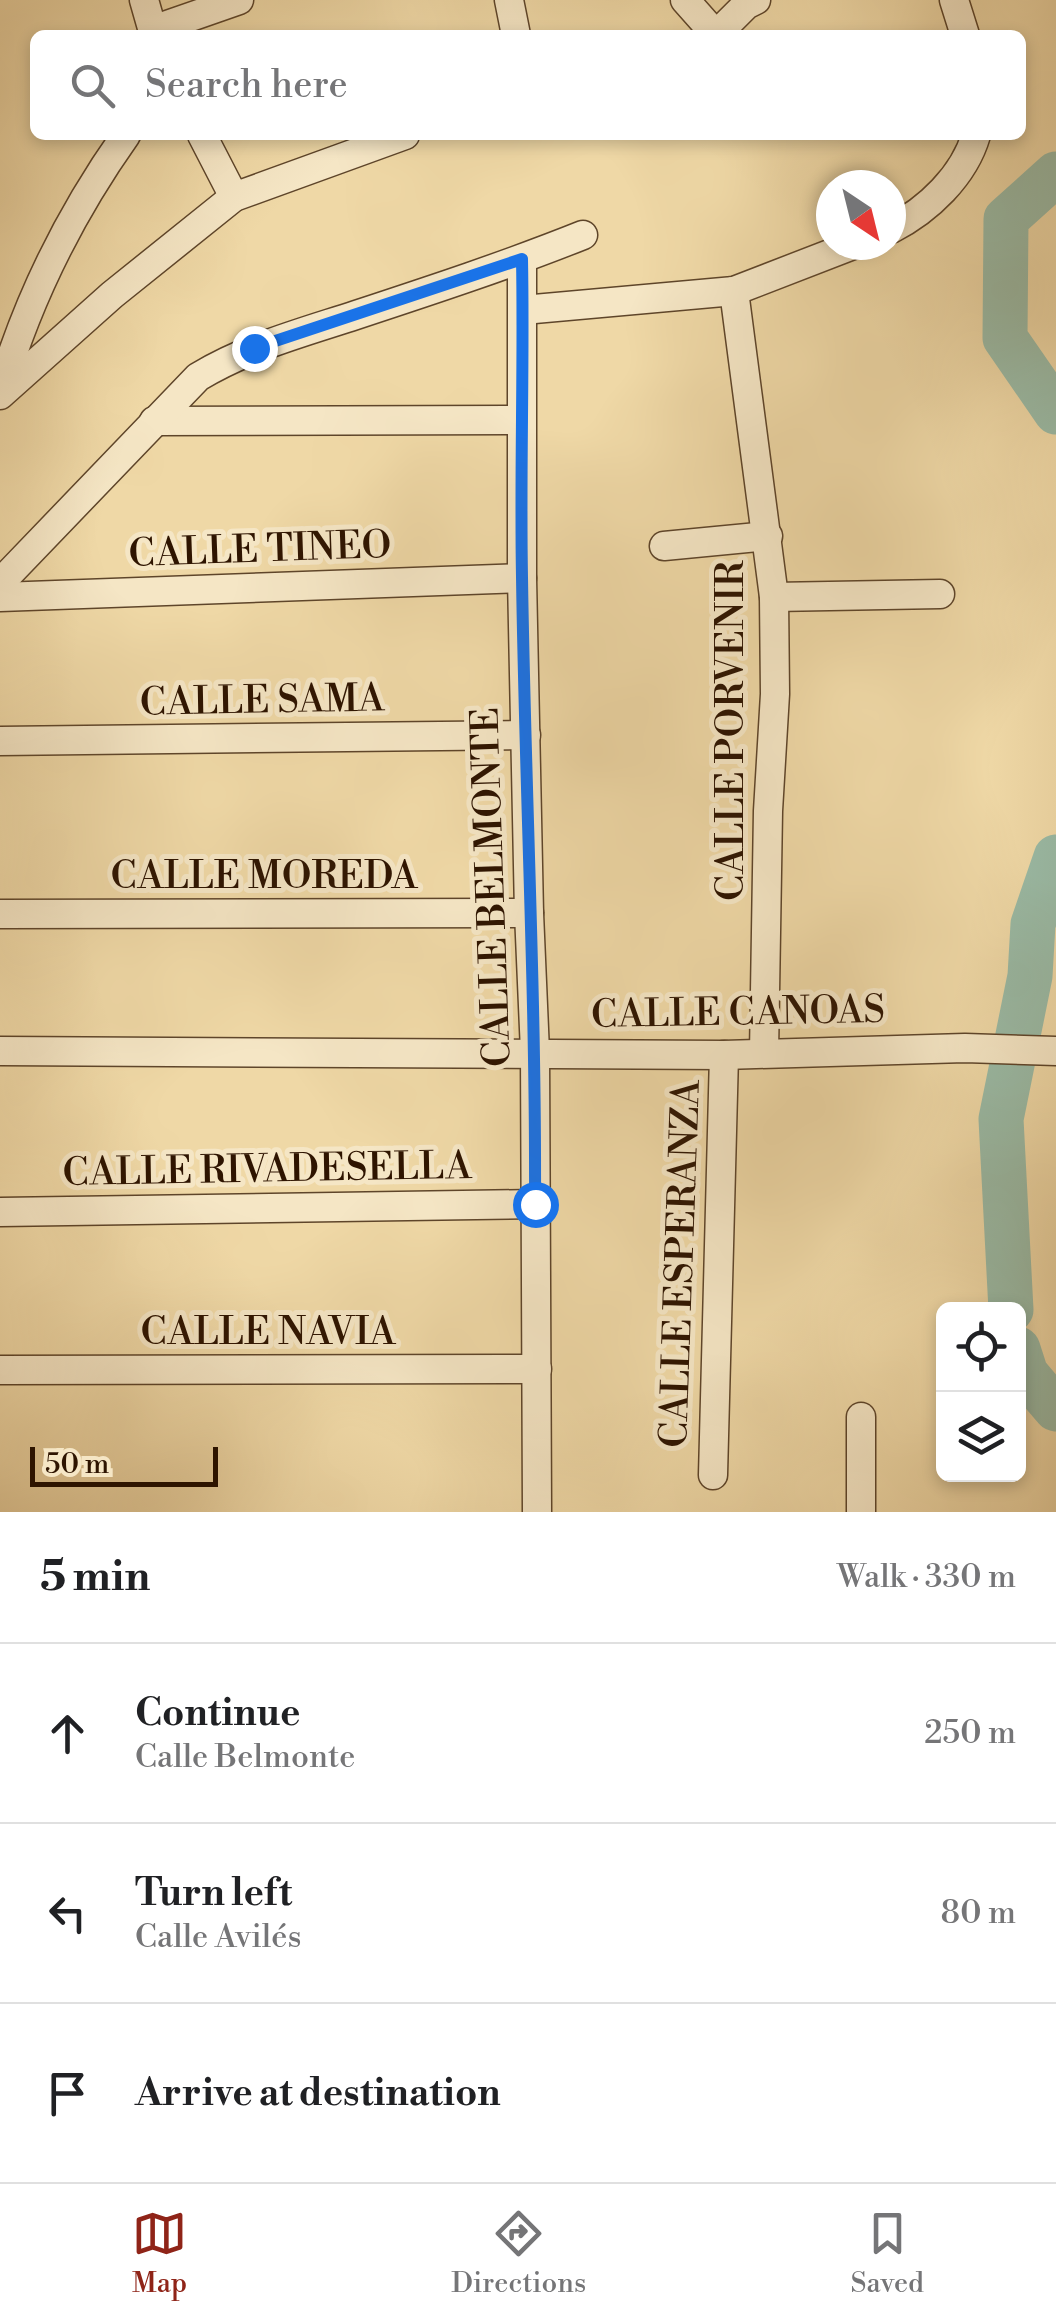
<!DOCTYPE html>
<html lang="en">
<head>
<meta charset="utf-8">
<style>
	:root { --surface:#fff; --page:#f6f6f6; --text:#202124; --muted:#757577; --line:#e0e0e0; --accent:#8f2418 }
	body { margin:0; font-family:"Libre Bodoni",serif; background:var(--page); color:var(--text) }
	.controls { position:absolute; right:30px; bottom:30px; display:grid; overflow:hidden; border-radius:15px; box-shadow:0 5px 15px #0003 }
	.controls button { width:90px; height:90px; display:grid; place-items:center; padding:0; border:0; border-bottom:2px solid var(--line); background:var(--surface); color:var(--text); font:50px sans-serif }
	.compass { position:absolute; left:816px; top:170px; width:90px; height:90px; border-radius:50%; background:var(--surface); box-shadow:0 5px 15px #0003; rotate:145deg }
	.scale { position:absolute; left:30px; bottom:25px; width:188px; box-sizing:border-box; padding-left:10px; border:5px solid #2e1400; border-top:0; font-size:28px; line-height:35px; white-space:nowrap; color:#2e1400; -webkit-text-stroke:8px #f5e6c5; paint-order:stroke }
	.stop { position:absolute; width:30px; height:30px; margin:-22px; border:8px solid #1a73e8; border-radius:50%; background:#fff }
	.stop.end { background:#1a73e8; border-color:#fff; box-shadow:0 2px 10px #0008 }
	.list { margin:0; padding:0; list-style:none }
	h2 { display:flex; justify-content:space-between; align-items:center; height:130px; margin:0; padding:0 40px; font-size:42px }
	h2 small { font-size:32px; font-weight:400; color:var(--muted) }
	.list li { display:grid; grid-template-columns:65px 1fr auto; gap:30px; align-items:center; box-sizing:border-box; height:180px; padding:0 40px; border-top:2px solid var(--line) }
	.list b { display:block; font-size:38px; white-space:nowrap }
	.list p { margin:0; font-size:32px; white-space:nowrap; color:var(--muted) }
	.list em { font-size:32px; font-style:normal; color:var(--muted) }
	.icon { flex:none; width:55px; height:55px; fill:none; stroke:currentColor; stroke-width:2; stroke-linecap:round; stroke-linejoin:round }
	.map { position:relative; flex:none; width:1056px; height:1512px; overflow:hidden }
	.search { position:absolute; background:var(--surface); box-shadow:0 5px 15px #0003; left:30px; right:30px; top:30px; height:110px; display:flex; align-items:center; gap:25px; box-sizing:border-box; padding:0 35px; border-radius:15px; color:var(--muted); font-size:38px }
	.sheet { height:670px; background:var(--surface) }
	nav { display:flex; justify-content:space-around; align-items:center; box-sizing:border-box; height:140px; border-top:2px solid var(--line); background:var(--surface); font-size:28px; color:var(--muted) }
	nav a { display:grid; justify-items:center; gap:5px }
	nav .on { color:var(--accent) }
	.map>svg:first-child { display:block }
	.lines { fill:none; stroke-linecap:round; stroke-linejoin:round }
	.river { stroke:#9abaa5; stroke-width:45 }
	.minor-casing { stroke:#5e452a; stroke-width:31 }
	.minor { stroke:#f5e6c5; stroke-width:28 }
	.route { stroke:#1a73e8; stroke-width:12 }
	.labels { text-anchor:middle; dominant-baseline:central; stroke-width:10; stroke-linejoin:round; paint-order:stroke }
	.street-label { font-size:38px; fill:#2e1400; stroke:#f5e6c5 }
</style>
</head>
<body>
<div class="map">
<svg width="1056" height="1512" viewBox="0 0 1056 1512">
	<rect width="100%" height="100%" fill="#efd8a6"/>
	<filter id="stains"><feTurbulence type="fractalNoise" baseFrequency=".002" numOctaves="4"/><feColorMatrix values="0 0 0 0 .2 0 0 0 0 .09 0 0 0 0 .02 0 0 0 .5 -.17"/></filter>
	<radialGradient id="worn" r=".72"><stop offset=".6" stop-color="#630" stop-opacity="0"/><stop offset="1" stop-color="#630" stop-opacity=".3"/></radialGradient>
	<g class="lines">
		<!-- river -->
		<g class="river">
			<path d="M1056 174 1006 219 1005 338 1056 412"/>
			<path d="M1011 1310 1001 1119 1030 976 1033 924 1056 857"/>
			<path d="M1018 1349 1026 1374 1056 1409"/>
		</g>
		<defs>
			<g id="minor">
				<path d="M144 0 154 35"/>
				<path d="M509 0 516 35"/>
				<path d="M685 0 716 35"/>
				<path d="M954 0 965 35"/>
				<path d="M153 30 239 0"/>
				<path d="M716 35 746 5 756 0"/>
				<path d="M202 135 234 197"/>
				<path d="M891 229C928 210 964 176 976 135"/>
				<path d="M522 259V578L529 913 535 1052 537 1512"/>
				<path d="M734 291 774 597 775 694 768 811 764 1053"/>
				<path d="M523 310 734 291 853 245"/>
				<path d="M0 393C27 301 70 214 126 135"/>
				<path d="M0 395 112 295 234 197 405 135"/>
				<path d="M154 421 520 420"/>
				<path d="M664 546 768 536"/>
				<path d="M0 583 198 377C248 347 301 333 356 315 432 290 508 265 583 235"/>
				<path d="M0 597 522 578"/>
				<path d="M774 597 940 594"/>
				<path d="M0 741 526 735"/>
				<path d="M0 914 529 913"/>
				<path d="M0 1051 724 1055 965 1048 1056 1051"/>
				<path d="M0 1212 535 1204"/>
				<path d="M0 1370 537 1369"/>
				<path d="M713 1475 724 1055"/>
				<path d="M861 1512V1417"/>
			</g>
		</defs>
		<!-- minor casing -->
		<use href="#minor" class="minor-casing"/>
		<!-- minor -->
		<use href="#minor" class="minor"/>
	</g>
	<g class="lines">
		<!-- route -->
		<path class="route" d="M254 348 522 259C524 365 520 471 522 577 525 786 536 995 535 1204"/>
	</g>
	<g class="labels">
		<!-- street labels -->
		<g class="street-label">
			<text transform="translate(260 550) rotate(-2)">CALLE TINEO</text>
			<text transform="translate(262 701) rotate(-1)">CALLE SAMA</text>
			<text transform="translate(731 731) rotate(-90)">CALLE PORVENIR</text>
			<text x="264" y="876">CALLE MOREDA</text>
			<text transform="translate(492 887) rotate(-92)">CALLE BELMONTE</text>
			<text transform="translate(738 1013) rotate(-1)">CALLE CANOAS</text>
			<text transform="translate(267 1170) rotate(-1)">CALLE RIVADESELLA</text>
			<text transform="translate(681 1264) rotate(-88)">CALLE ESPERANZA</text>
			<text x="268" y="1332">CALLE NAVIA</text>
		</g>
	</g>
	<rect width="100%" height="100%" filter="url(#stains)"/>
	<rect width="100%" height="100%" fill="url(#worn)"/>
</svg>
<div class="controls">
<button><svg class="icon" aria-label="locate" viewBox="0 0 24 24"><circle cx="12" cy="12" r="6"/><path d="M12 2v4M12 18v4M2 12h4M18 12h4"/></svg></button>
<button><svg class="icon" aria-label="layers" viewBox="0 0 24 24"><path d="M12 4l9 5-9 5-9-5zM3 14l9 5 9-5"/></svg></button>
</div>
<svg class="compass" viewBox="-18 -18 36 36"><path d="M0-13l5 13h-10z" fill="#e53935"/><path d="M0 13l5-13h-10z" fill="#757577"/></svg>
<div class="scale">50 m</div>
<div class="stop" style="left:535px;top:1204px"></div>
<div class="stop end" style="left:254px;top:348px"></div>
<div class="search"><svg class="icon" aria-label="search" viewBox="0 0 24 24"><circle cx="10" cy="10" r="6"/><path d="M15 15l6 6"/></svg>Search here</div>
</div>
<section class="sheet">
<h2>5 min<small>Walk · 330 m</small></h2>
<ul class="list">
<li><svg class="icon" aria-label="ahead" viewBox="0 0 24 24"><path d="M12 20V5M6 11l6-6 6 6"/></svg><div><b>Continue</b><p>Calle Belmonte</p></div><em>250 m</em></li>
<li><svg class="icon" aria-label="left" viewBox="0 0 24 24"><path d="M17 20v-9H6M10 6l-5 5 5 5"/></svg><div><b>Turn left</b><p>Calle Avilés</p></div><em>80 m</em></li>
<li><svg class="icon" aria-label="arrive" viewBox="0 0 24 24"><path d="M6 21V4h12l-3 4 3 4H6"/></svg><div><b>Arrive at destination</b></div></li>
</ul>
</section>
<nav>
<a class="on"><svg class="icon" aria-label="map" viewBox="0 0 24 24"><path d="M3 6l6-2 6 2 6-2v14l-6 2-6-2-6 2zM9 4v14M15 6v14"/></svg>Map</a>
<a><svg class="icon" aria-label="directions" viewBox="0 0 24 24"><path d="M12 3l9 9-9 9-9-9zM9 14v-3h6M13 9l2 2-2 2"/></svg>Directions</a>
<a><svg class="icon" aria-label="saved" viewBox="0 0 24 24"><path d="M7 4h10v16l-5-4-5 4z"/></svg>Saved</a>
</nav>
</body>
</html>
